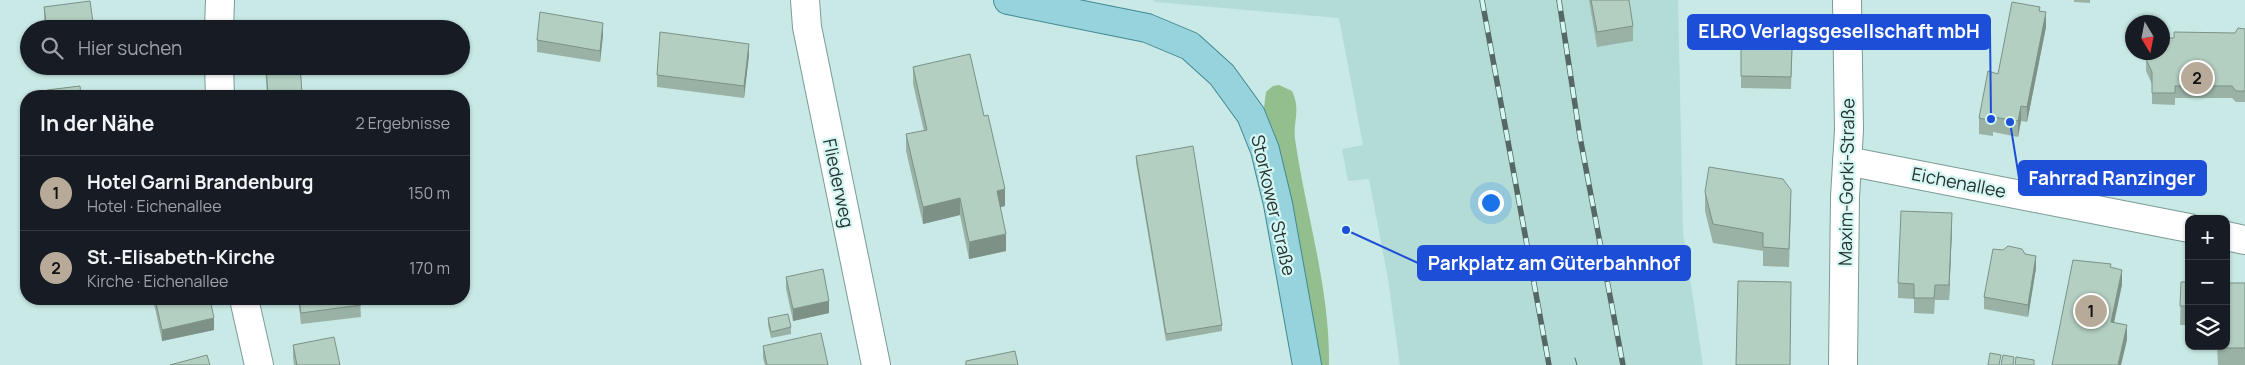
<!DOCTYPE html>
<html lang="de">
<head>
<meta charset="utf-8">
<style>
	:root { --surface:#171b24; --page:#242831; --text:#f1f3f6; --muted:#9ea1a6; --line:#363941; --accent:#b7aa99 }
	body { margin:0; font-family:Manrope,sans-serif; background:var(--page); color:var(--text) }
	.controls { position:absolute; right:15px; bottom:15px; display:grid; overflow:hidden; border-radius:10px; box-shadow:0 1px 4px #0004 }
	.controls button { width:45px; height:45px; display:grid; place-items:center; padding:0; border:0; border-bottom:1px solid var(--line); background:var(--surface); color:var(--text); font:25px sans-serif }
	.compass { position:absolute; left:2125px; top:15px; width:45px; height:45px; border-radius:50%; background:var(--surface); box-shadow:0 1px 4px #0004; rotate:170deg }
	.you { position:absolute; left:1490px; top:202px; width:18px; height:18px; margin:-12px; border:4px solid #fff; border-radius:50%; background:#1a73e8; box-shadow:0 0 0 8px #1a73e833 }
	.badge { display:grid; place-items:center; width:32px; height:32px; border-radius:50%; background:var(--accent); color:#111; font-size:16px; font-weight:700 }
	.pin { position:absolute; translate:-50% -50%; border:2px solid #fff; box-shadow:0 1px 5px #0006 }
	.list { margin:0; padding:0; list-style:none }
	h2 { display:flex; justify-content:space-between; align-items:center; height:65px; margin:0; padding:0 20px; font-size:21px }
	h2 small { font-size:16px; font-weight:400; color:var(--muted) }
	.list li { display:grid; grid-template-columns:32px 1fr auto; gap:15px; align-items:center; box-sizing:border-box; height:75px; padding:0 20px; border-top:1px solid var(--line) }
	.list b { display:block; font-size:19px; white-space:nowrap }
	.list p { margin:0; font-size:16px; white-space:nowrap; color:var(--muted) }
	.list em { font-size:16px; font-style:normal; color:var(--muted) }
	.icon { flex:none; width:28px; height:28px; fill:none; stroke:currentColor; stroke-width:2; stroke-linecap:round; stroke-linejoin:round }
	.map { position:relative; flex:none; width:2245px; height:365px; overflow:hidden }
	.search { position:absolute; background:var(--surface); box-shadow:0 1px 4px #0004; left:20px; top:20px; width:450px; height:55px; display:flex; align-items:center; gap:12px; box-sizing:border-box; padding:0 18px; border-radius:28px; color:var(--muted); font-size:19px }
	.panel { position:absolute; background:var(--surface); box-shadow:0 1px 4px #0004; left:20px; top:90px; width:450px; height:215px; border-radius:20px }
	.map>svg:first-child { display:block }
	.built { fill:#b3dcd7 }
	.green { fill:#93be8d }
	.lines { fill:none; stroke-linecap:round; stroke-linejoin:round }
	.minor-casing { stroke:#7c9b97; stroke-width:30 }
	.major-casing { stroke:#438892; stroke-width:30 }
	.minor { stroke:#fff; stroke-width:28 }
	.major { stroke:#97d3dd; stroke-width:28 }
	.tram { stroke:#566866; stroke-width:1 }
	.rail-casing { stroke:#566866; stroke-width:5.5 }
	.rail { stroke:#d5f7f3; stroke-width:4; stroke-dasharray:11; stroke-linecap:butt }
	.wall { fill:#9ab2a6 }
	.shaded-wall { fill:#7d9187 }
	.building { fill:#b3cfc1; stroke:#7d9187 }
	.labels { text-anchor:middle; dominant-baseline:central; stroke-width:4.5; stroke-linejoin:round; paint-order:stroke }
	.street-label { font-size:18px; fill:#263231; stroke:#d5f7f3 }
	.leader { fill:none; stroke:#1d4ed8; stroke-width:2 }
	.callout-dot { fill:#1d4ed8; stroke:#d5f7f3; stroke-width:2 }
	.callout { fill:#1d4ed8; stroke:#1d4ed8; stroke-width:2 }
	.callout-label { font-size:19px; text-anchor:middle; font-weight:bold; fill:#fff }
</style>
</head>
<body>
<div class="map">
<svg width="2245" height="365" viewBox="0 0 2245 365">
	<rect width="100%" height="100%" fill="#c8e9e5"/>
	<!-- built -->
	<path class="built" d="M1153 0H1678L1683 232 1703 365H1400L1388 279 1369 179 1348 181 1342 149 1363 145 1339 18 1155 2Z"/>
	<!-- green -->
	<path class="green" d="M1279 85 1292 91C1301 110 1293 120 1295 139 1306 215 1330 288 1329 365H1319L1292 205 1274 132 1264 108 1266 92 1273 86Z"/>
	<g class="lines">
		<defs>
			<g id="minor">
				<path d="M805 0 807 27 876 365"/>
				<path d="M219 29 220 0"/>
				<path d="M219 66 220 96"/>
				<path d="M1847 161 2189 228"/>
				<path d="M2226 236 2245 240"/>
				<path d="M244 299 259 365"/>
				<path d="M1843 365 1845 197 1849 130 1847 0"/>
			</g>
			<path id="major" d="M1008 0 1147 28 1190 46 1222 75 1251 115 1265 150 1278 204 1307 365"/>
		</defs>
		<!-- minor casing -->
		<use href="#minor" class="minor-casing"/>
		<!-- major casing -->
		<use href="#major" class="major-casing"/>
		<!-- minor -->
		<use href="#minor" class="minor"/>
		<!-- major -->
		<use href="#major" class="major"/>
		<!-- tram -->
		<path class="tram" d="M1575 358 1577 365"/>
		<defs>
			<g id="rail">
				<path d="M1482 0 1549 365"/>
				<path d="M1559 0 1580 137 1623 365"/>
			</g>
		</defs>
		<!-- rail casing -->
		<use href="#rail" class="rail-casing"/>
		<!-- rail -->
		<use href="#rail" class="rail"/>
	</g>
	<!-- wall -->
	<g class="wall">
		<path d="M1589 0H1629L1633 26V41L1597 47Z"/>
		<path d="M2074 0H2090V3L2074 2Z"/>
		<path d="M44 7 94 29H45L44 19Z"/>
		<path d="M2040 11 2046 27 2027 122 2021 121 2018 137 1993 132V136L1979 134V118L1998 74Z"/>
		<path d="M1741 26 1793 30 1791 89 1741 88Z"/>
		<path d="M2245 29V102H2236L2232 98H2175V105L2152 104V84L2146 71V59L2169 45 2174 38 2235 33Z"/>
		<path d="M603 35 600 62 537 52V40Z"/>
		<path d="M749 55 744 98 657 87V75Z"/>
		<path d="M265 66H300L302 96H267Z"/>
		<path d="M913 67 1005 206 1000 207 1006 251 969 259 960 215 923 224 906 151V134L924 131 913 84Z"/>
		<path d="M1136 156 1222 325V331L1166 341 1136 162Z"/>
		<path d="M1705 192 1791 208 1789 267 1763 266V251L1713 243 1705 211Z"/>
		<path d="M1952 228 1949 300H1935L1934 314 1914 313V299L1898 298V283Z"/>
		<path d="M2025 254 2036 268 2028 317 1984 309V297Z"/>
		<path d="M786 277 829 313 793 321 786 289Z"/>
		<path d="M2181 282H2189V344H2186V325H2180Z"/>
		<path d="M2245 283V365H2218L2217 346H2226Z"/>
		<path d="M153 299H210L214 330 162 341Z"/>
		<path d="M298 299H360L361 317 301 324Z"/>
		<path d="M768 318 791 327V334L771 338 768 325Z"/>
		<path d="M293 345 340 365H294L293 357Z"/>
		<path d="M763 346 828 365H765L763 358Z"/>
	</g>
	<!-- shaded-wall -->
	<g class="shaded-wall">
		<path d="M2046 12V27L2027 122V107Z"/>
		<path d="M603 23V35L600 62V51Z"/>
		<path d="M749 44V55L744 98V86Z"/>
		<path d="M2021 106V121L2018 137V121Z"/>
		<path d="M1005 189V206L997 208V191Z"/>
		<path d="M960 198V215L923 224V207Z"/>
		<path d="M1952 213V228L1949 300V285Z"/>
		<path d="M1006 234V251L969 259V242Z"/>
		<path d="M2036 256V268L2028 317V305Z"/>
		<path d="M2122 270V285L2111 337V322Z"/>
		<path d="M829 301V313L793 321V309Z"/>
		<path d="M214 318V330L162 341V330Z"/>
		<path d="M2127 325V340L2121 365H2118Z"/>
	</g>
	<!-- building -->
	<g class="building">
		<path d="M1591 0H1629L1633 26 1597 32Z"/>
		<path d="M90 1 94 29H47L44 7Z"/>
		<path d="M2012 2 2040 7 2039 11 2046 12 2027 107 2021 106 2018 121 1993 117V121L1979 118 1988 71 1998 74Z"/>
		<path d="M540 12 603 23 600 51 537 40Z"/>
		<path d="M1753 18H1793L1791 77 1741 76V26Z"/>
		<path d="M2238 28 2245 29V91H2236L2232 86H2175V93H2152V72L2146 59 2149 52H2162V45H2169V38H2174V32L2235 33Z"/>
		<path d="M660 32 749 44 744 86 657 75Z"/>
		<path d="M970 54 984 116 988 115 1005 189 997 191 1006 234 969 242 960 198 923 207 906 134 927 130 913 67Z"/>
		<path d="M266 66H300L302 92 268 95Z"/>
		<path d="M80 86 81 96H47V90Z"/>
		<path d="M1193 146 1222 325 1166 334 1136 156Z"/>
		<path d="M1709 167 1783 179 1791 190 1789 249 1763 247V233L1713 224 1705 192Z"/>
		<path d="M1901 211 1952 213 1949 285H1935L1934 298H1914V284L1898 283Z"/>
		<path d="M2008 246 2022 249 2025 254 2036 256 2028 305 1984 297 1993 249 2003 250Z"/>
		<path d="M2073 260 2111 264 2110 267 2122 270 2111 322 2127 325 2118 365H2052Z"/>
		<path d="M823 269 829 301 793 309 786 277Z"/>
		<path d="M1738 281 1791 282 1790 365H1736Z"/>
		<path d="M2181 282H2189V325H2186V306H2180Z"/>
		<path d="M2226 283H2245V348H2218V346H2226Z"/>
		<path d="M155 299H210L214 318 162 330Z"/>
		<path d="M299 299H360L361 305 301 313Z"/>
		<path d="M788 314 791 327 771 332 768 318Z"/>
		<path d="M821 333 828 365H767L763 346Z"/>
		<path d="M334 337 340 365H297L293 345Z"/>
		<path d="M1015 351 1018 365H966V361Z"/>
		<path d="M1990 353 2001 355 1999 365H1988Z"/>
		<path d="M207 355 210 365H170Z"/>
		<path d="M2003 355 2014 357 2013 365H2001Z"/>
		<path d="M2016 357 2034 360V365H2015Z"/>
	</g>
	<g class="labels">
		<!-- street labels -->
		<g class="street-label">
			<text transform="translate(1846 182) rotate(-89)">Maxim-Gorki-Straße</text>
			<text transform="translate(1959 182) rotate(11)">Eichenallee</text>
			<text transform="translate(839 183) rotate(78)">Fliederweg</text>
			<text transform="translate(1274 205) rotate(77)">Storkower Straße</text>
		</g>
	</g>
	<!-- callouts -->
	<path class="leader" d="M1991 119L1990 32M2010 122L2019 178M1346 230L1418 263"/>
	<g class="callout-dot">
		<circle cx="1991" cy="119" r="5"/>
		<circle cx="2010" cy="122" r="5"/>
		<circle cx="1346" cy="230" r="5"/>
	</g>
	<g class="callout">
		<rect x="1688" y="15" width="302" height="34" rx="5"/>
		<rect x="2019" y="161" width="187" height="34" rx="5"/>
		<rect x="1418" y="246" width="272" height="34" rx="5"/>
	</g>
	<g class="callout-label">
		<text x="1839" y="38">ELRO Verlagsgesellschaft mbH</text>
		<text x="2112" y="185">Fahrrad Ranzinger</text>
		<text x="1554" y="270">Parkplatz am Güterbahnhof</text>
	</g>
</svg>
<div class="controls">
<button>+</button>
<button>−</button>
<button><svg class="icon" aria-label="layers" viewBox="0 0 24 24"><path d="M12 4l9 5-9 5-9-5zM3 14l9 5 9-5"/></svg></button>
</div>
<svg class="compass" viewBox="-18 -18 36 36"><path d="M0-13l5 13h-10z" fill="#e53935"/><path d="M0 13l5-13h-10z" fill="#9ea1a6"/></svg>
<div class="you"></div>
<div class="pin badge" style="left:2091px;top:311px">1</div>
<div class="pin badge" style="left:2197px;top:78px">2</div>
<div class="search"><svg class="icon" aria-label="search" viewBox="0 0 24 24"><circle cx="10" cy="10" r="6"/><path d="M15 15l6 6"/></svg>Hier suchen</div>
<section class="panel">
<h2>In der Nähe<small>2 Ergebnisse</small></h2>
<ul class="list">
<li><span class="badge">1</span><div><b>Hotel Garni Brandenburg</b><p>Hotel · Eichenallee</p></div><em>150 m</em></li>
<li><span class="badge">2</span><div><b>St.-Elisabeth-Kirche</b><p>Kirche · Eichenallee</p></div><em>170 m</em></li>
</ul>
</section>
</div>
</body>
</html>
